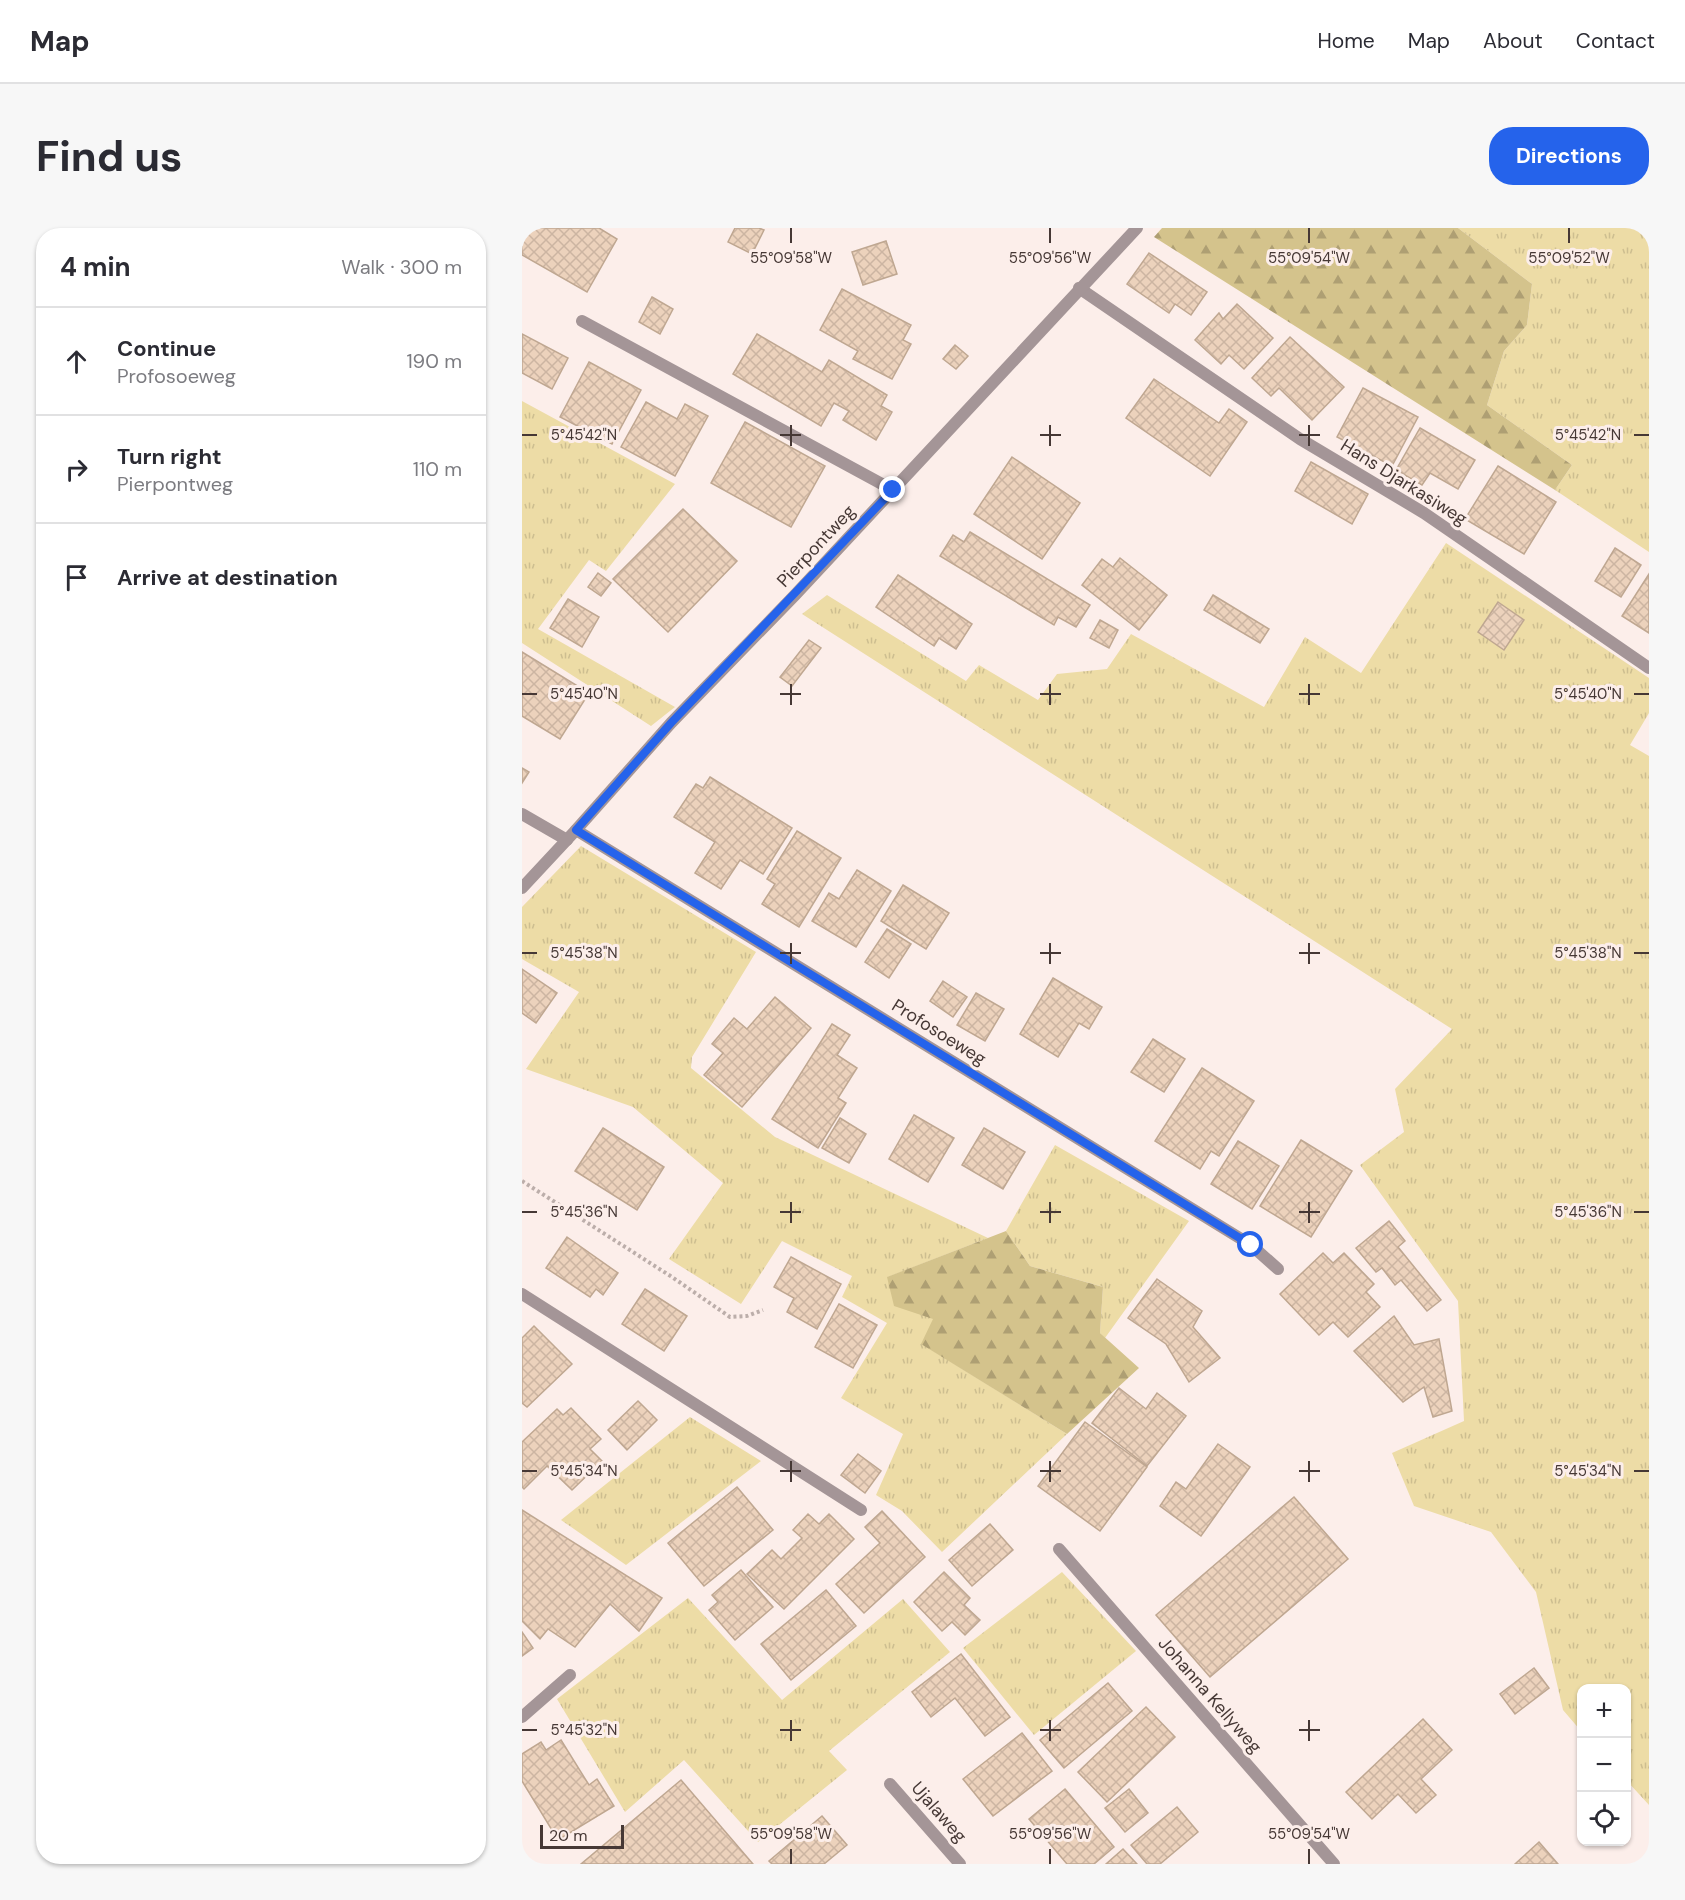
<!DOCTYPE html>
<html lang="en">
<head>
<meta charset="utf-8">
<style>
	:root { --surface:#fff; --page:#f7f7f7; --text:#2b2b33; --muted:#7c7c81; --line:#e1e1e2; --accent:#2563eb }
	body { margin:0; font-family:"DM Sans",sans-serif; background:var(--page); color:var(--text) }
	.controls { position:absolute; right:18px; bottom:18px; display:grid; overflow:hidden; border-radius:12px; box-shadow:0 2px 4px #0004 }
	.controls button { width:54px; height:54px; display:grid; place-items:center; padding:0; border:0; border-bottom:2px solid var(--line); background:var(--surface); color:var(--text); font:30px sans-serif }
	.scale { position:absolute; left:18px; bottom:15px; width:84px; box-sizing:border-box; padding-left:6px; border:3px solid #463835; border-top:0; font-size:16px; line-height:21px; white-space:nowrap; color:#463835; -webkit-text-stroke:4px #fceeea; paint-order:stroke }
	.stop { position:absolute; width:18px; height:18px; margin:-14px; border:4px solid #2563eb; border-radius:50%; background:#fff }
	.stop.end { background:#2563eb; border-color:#fff; box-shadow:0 2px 6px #0008 }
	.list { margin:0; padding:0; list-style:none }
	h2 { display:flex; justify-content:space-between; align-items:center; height:78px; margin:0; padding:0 24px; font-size:26px }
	h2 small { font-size:20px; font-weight:400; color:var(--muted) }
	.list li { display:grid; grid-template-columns:39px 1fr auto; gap:18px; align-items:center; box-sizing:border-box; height:108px; padding:0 24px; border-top:2px solid var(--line) }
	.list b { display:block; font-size:22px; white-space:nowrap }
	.list p { margin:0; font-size:20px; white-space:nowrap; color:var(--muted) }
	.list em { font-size:20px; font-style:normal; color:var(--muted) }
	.icon { flex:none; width:33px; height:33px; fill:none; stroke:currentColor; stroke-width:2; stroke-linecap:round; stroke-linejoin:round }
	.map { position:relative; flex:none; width:1127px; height:1636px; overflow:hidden; border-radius:24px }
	header { display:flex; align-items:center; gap:36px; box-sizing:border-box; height:84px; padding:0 30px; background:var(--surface); border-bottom:2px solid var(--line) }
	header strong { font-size:28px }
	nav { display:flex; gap:33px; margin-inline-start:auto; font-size:21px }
	.intro { display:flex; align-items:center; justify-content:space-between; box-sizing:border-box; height:144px; padding:0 36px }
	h1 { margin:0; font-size:42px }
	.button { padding:15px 27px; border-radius:24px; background:var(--accent); color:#fff; font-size:21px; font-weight:700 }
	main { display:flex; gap:36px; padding:0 36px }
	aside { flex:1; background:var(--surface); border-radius:24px; box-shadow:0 2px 4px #0004 }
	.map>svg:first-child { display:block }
	.grass { fill:url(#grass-tufts) }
	.forest { fill:url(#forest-firs) }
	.building { fill:url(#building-cross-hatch); stroke:#bfa791; stroke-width:1.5 }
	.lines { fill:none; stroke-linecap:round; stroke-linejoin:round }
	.path { stroke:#bcaeaa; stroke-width:4; stroke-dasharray:3 3; stroke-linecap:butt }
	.service { stroke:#a49597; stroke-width:12 }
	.minor { stroke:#a49597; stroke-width:12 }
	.route { stroke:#2563eb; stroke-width:8 }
	.ticks { fill:none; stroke:#463835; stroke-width:2 }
	.labels { text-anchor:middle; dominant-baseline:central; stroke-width:6; stroke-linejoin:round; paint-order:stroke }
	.street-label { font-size:18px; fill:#463835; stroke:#fceeea }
	.ticks-label { font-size:15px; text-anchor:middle; fill:#463835; stroke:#fceeea; stroke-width:6; stroke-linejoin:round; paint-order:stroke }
</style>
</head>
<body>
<header>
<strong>Map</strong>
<nav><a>Home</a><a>Map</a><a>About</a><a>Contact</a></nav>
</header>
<div class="intro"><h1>Find us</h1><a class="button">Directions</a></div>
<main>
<aside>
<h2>4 min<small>Walk · 300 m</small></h2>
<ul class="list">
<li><svg class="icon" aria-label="ahead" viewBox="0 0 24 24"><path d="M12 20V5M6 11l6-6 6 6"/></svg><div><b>Continue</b><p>Profosoeweg</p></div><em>190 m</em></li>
<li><svg class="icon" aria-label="right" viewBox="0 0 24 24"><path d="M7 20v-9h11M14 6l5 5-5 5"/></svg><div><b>Turn right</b><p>Pierpontweg</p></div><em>110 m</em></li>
<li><svg class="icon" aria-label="arrive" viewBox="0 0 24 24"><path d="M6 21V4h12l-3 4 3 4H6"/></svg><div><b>Arrive at destination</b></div></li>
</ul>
</aside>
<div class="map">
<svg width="1127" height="1636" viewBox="0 0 1127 1636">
	<defs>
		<pattern id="grass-tufts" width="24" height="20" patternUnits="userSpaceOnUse" patternTransform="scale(1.5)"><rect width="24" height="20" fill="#eddca6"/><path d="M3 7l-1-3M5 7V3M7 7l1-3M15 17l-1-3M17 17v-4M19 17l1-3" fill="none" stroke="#cdbe90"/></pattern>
		<pattern id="forest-firs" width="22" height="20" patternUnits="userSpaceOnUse" patternTransform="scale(1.5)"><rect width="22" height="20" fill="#d4c38c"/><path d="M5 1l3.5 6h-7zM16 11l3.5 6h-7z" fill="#ae9f73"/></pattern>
		<pattern id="building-cross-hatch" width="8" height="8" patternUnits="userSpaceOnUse" patternTransform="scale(1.5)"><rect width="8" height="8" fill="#ecd2bc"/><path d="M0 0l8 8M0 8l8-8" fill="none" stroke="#ccb5a2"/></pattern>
	</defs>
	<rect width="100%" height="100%" fill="#fceeea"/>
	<!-- grass -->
	<g class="grass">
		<path d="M936 0H1127V324L1033 262 1050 237 965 177 982 123 1005 97 1010 56Z"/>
		<path d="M0 173 153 256 84 343 67 332 16 401 153 479 129 498 0 415Z"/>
		<path d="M924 315 1127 450V485L1108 517 1127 528V1577L1105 1553 1104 1460H1060L1059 1503 1041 1482 1014 1364 969 1304 892 1278 870 1225 942 1193 936 1073 838 937 882 904 873 861 930 801 280 386 305 367 444 453 457 437 516 472 535 446 585 441 609 406 742 479 783 409 839 445Z"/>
		<path d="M59 618 234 724 170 829 169 840 253 909 466 1010 366 1049 412 1091 400 1116 545 1206 420 1324 380 1283 354 1267 381 1206 319 1170 365 1095 320 1069 330 1048 260 1013 219 1076 147 1031 201 955 111 879 4 841 57 764 0 731V679Z"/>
		<path d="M533 917 667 993 583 1110 578 1105 581 1059 508 1038 484 1003Z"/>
		<path d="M168 1189 239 1233 104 1337 39 1292Z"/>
		<path d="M540 1344 614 1423 512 1507 441 1420Z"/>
		<path d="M166 1370 260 1472 381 1371 428 1424 307 1523 325 1542 236 1614 162 1532 103 1584 35 1471Z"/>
	</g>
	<!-- forest -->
	<g class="forest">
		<path d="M640 0H936L1010 56 1005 97 982 123 965 177 1050 237 1033 262 632 9Z"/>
		<path d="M484 1003 508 1038 581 1059 578 1105 617 1140 545 1206 399 1116 411 1091 372 1078 365 1049Z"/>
	</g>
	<!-- building -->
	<g class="building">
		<path d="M0 0H77L95 11 65 64 0 27Z"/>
		<path d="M213 0H237L242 2 230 26 206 14Z"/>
		<path d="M364 13 375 46 341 57 330 24Z"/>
		<path d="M627 25 685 64 669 87 653 76 647 85 605 56Z"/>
		<path d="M320 61 389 97 381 112 389 116 370 151 331 131 336 123 298 102Z"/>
		<path d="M130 69 151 81 138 106 117 94Z"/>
		<path d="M715 76 751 110 722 141 707 127 699 136 673 112 697 85 701 91Z"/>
		<path d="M0 106 46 130 30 161 0 145Z"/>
		<path d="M235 106 300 144 307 132 365 167 359 178 370 184 354 212 321 192 327 183 312 175 299 198 211 146Z"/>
		<path d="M768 109 822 159 790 192 757 160 749 168 730 150Z"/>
		<path d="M433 117 446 128 434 141 421 131Z"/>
		<path d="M67 134 119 162 90 216 38 189Z"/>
		<path d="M632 151 697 195 707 181 725 194 688 248 604 190Z"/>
		<path d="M841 160 896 189 870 238 815 209Z"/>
		<path d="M124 174 155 191 163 176 186 188 153 248 99 219Z"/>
		<path d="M223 194 303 238 269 299 189 255Z"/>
		<path d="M898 200 953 232 936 261 908 245 900 257 874 242Z"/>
		<path d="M490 229 558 275 520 331 452 286Z"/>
		<path d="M789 234 846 266 830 296 773 263Z"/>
		<path d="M976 238 1034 274 1002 326 943 291Z"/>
		<path d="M161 281 215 333 146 404 91 351Z"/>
		<path d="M448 304 568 377 554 399 536 389 532 397 418 328 431 307 442 314Z"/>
		<path d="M1093 320 1119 337 1099 369 1073 353Z"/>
		<path d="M598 330 645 367 617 402 560 357 580 331 591 339Z"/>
		<path d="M76 345 89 355 79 368 66 359Z"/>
		<path d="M1127 346V405L1100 388Z"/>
		<path d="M376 347 450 396 434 421 417 410 412 418 354 379Z"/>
		<path d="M691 367 747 401 738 415 682 382Z"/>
		<path d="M46 371 77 389 60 419 28 400Z"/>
		<path d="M976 374 1002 392 982 422 956 404Z"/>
		<path d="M578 392 596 402 587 420 568 410Z"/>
		<path d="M287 412 299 420 270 458 258 449Z"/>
		<path d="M0 424 67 465 38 511 0 488Z"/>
		<path d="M0 540 7 544 0 555Z"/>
		<path d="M188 549 270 600 241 646 218 632 199 661 173 645 193 614 152 589 174 556 181 560Z"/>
		<path d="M275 603 319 630 277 699 240 676 253 656 245 651Z"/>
		<path d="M335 642 369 663 334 719 290 693 307 665 317 671Z"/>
		<path d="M381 657 427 685 404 721 359 693Z"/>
		<path d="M365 701 389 716 367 750 343 734Z"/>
		<path d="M0 741 35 765 14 795 0 785Z"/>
		<path d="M531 750 580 779 567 801 557 795 536 829 498 806Z"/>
		<path d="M421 753 445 769 431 789 408 773Z"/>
		<path d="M454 765 482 781 463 813 435 797Z"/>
		<path d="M253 769 289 800 220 879 182 847 201 825 190 816 212 790 225 801Z"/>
		<path d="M310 796 328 807 315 827 335 840 316 870 324 875 296 920 250 891Z"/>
		<path d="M631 811 663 831 642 864 609 844Z"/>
		<path d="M680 840 732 873 697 928 689 923 678 941 633 913Z"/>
		<path d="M392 887 432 910 406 954 367 931Z"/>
		<path d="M318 890 344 906 327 935 300 920Z"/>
		<path d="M81 900 142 939 115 982 53 943Z"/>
		<path d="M462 900 503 924 481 961 440 937Z"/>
		<path d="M779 912 830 943 789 1009 738 978Z"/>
		<path d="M716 913 757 938 730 981 689 956Z"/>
		<path d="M867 993 883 1013 876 1019 919 1072 905 1083 879 1052 873 1057 860 1040 854 1044 834 1020Z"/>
		<path d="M45 1009 96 1045 81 1067 74 1061 68 1069 24 1040Z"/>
		<path d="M801 1025 811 1035 822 1025 852 1056 844 1064 858 1079 826 1109 811 1094 797 1107 758 1066Z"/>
		<path d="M269 1029 319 1056 295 1101 265 1084 272 1070 252 1059Z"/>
		<path d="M635 1051 680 1083 671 1099 698 1130 667 1154 644 1116 606 1090Z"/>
		<path d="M123 1061 165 1088 142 1123 100 1096Z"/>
		<path d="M317 1076 355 1097 331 1140 293 1119Z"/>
		<path d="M872 1088 892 1117 917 1111 930 1183 911 1189 902 1159 881 1174 832 1123Z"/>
		<path d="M12 1098 50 1136 5 1179 0 1175V1110Z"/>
		<path d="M597 1160 624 1181 635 1165 664 1188 625 1238 570 1195Z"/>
		<path d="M116 1173 135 1192 105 1222 86 1202Z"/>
		<path d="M49 1180 79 1211 68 1221 80 1233 50 1262 25 1238 2 1261 0 1259V1214L35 1181 41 1187Z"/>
		<path d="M563 1194 625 1239 578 1303 516 1258Z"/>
		<path d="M696 1216 728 1239 679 1308 638 1278 654 1254 664 1261Z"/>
		<path d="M336 1226 359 1243 343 1265 319 1247Z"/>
		<path d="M215 1259 251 1302 182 1358 146 1315Z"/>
		<path d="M772 1269 826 1331 688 1449 634 1387Z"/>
		<path d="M0 1282 140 1370 117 1403 88 1376 53 1419 26 1401 18 1411 0 1393Z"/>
		<path d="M360 1283 403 1329 342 1385 314 1356 358 1315 343 1299Z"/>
		<path d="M286 1286 297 1296 307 1286 332 1311 262 1381 225 1346 250 1322 259 1331 280 1310 271 1302Z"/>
		<path d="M468 1296 491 1322 450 1358 427 1332Z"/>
		<path d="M219 1342 251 1379 213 1412 187 1382 196 1374 190 1367Z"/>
		<path d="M422 1344 448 1370 442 1377 458 1392 443 1407 430 1394 420 1403 392 1374Z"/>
		<path d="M304 1362 334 1398 269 1452 239 1416Z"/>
		<path d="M0 1404 11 1420 0 1428Z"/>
		<path d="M439 1426 488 1489 463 1508 433 1470 409 1489 390 1464Z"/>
		<path d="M1012 1440 1027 1460 993 1486 978 1466Z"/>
		<path d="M586 1455 610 1483 542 1540 518 1512Z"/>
		<path d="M624 1479 653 1509 585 1574 556 1544Z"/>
		<path d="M901 1491 930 1522 899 1551 914 1567 894 1585 876 1566 850 1591 824 1564Z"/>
		<path d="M500 1505 530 1543 471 1588 441 1551Z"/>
		<path d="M39 1512 67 1557 75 1551 92 1578 36 1612 0 1553V1526L19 1514 24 1522Z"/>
		<path d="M159 1552 231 1636H59Z"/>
		<path d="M543 1561 592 1619 572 1636H545L507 1591Z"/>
		<path d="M607 1561 626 1585 603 1604 583 1580Z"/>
		<path d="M655 1579 676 1604 638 1636H625L609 1617Z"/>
		<path d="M300 1588 325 1617 302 1636H250L247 1633Z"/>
		<path d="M1017 1614 1036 1636H993Z"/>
		<path d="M601 1621 615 1636H584Z"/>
	</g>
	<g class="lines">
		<!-- path -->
		<path class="path" d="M0 953 150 1049 208 1089 225 1088 241 1082"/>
		<!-- service -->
		<g class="service">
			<path d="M557 60 778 211 902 285 1127 440"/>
			<path d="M60 93 371 262"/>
			<path d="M0 586 45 612"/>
			<path d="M54 602 729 1017 756 1041"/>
			<path d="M0 1066 339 1282"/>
			<path d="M537 1321 812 1636"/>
			<path d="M0 1489 48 1447"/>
			<path d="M368 1556 438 1636"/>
		</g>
		<!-- minor -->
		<path class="minor" d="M0 660 54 602 149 495 273 367 615 0"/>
	</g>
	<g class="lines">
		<!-- route -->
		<path class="route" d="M371 262 149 495 54 602 729 1017"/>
	</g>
	<!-- ticks -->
	<path class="ticks" d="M269 0V15M528 0V15M787 0V15M1047 0V15M269 197V218M528 197V218M787 197V218M0 207H15M258 207H279M518 207H539M777 207H798M1112 207H1127M269 456V477M528 456V477M787 456V477M0 466H15M258 466H279M518 466H539M777 466H798M1112 466H1127M269 715V736M528 715V736M787 715V736M0 725H15M258 725H279M518 725H539M777 725H798M1112 725H1127M269 974V995M528 974V995M787 974V995M0 984H15M258 984H279M518 984H539M777 984H798M1112 984H1127M269 1233V1254M528 1233V1254M787 1233V1254M0 1243H15M258 1243H279M518 1243H539M777 1243H798M1112 1243H1127M269 1492V1513M528 1492V1513M787 1492V1513M0 1502H15M258 1502H279M518 1502H539M777 1502H798M269 1621V1636M528 1621V1636M787 1621V1636"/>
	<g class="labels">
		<!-- street labels -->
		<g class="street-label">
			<text transform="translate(882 254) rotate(32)">Hans Djarkasiweg</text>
			<text transform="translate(294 318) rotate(-47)">Pierpontweg</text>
			<text transform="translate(417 804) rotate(32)">Profosoeweg</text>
			<text transform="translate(688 1467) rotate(49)">Johanna Kellyweg</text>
			<text transform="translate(417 1584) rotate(49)">Ujalaweg</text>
		</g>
	</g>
	<g class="ticks-label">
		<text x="269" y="35">55°09'58"W</text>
		<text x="528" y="35">55°09'56"W</text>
		<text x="787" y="35">55°09'54"W</text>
		<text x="1047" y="35">55°09'52"W</text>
		<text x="62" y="212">5°45'42"N</text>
		<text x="1066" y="212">5°45'42"N</text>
		<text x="62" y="471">5°45'40"N</text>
		<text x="1066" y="471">5°45'40"N</text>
		<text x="62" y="730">5°45'38"N</text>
		<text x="1066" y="730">5°45'38"N</text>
		<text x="62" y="989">5°45'36"N</text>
		<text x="1066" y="989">5°45'36"N</text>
		<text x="62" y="1248">5°45'34"N</text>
		<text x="1066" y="1248">5°45'34"N</text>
		<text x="62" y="1507">5°45'32"N</text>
		<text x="269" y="1611">55°09'58"W</text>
		<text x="528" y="1611">55°09'56"W</text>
		<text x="787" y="1611">55°09'54"W</text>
	</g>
</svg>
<div class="controls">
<button>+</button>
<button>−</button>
<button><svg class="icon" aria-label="locate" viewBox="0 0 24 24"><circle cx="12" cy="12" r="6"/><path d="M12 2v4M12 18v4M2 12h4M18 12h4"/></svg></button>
</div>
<div class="scale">20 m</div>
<div class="stop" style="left:729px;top:1017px"></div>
<div class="stop end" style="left:371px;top:262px"></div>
</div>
</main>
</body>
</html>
